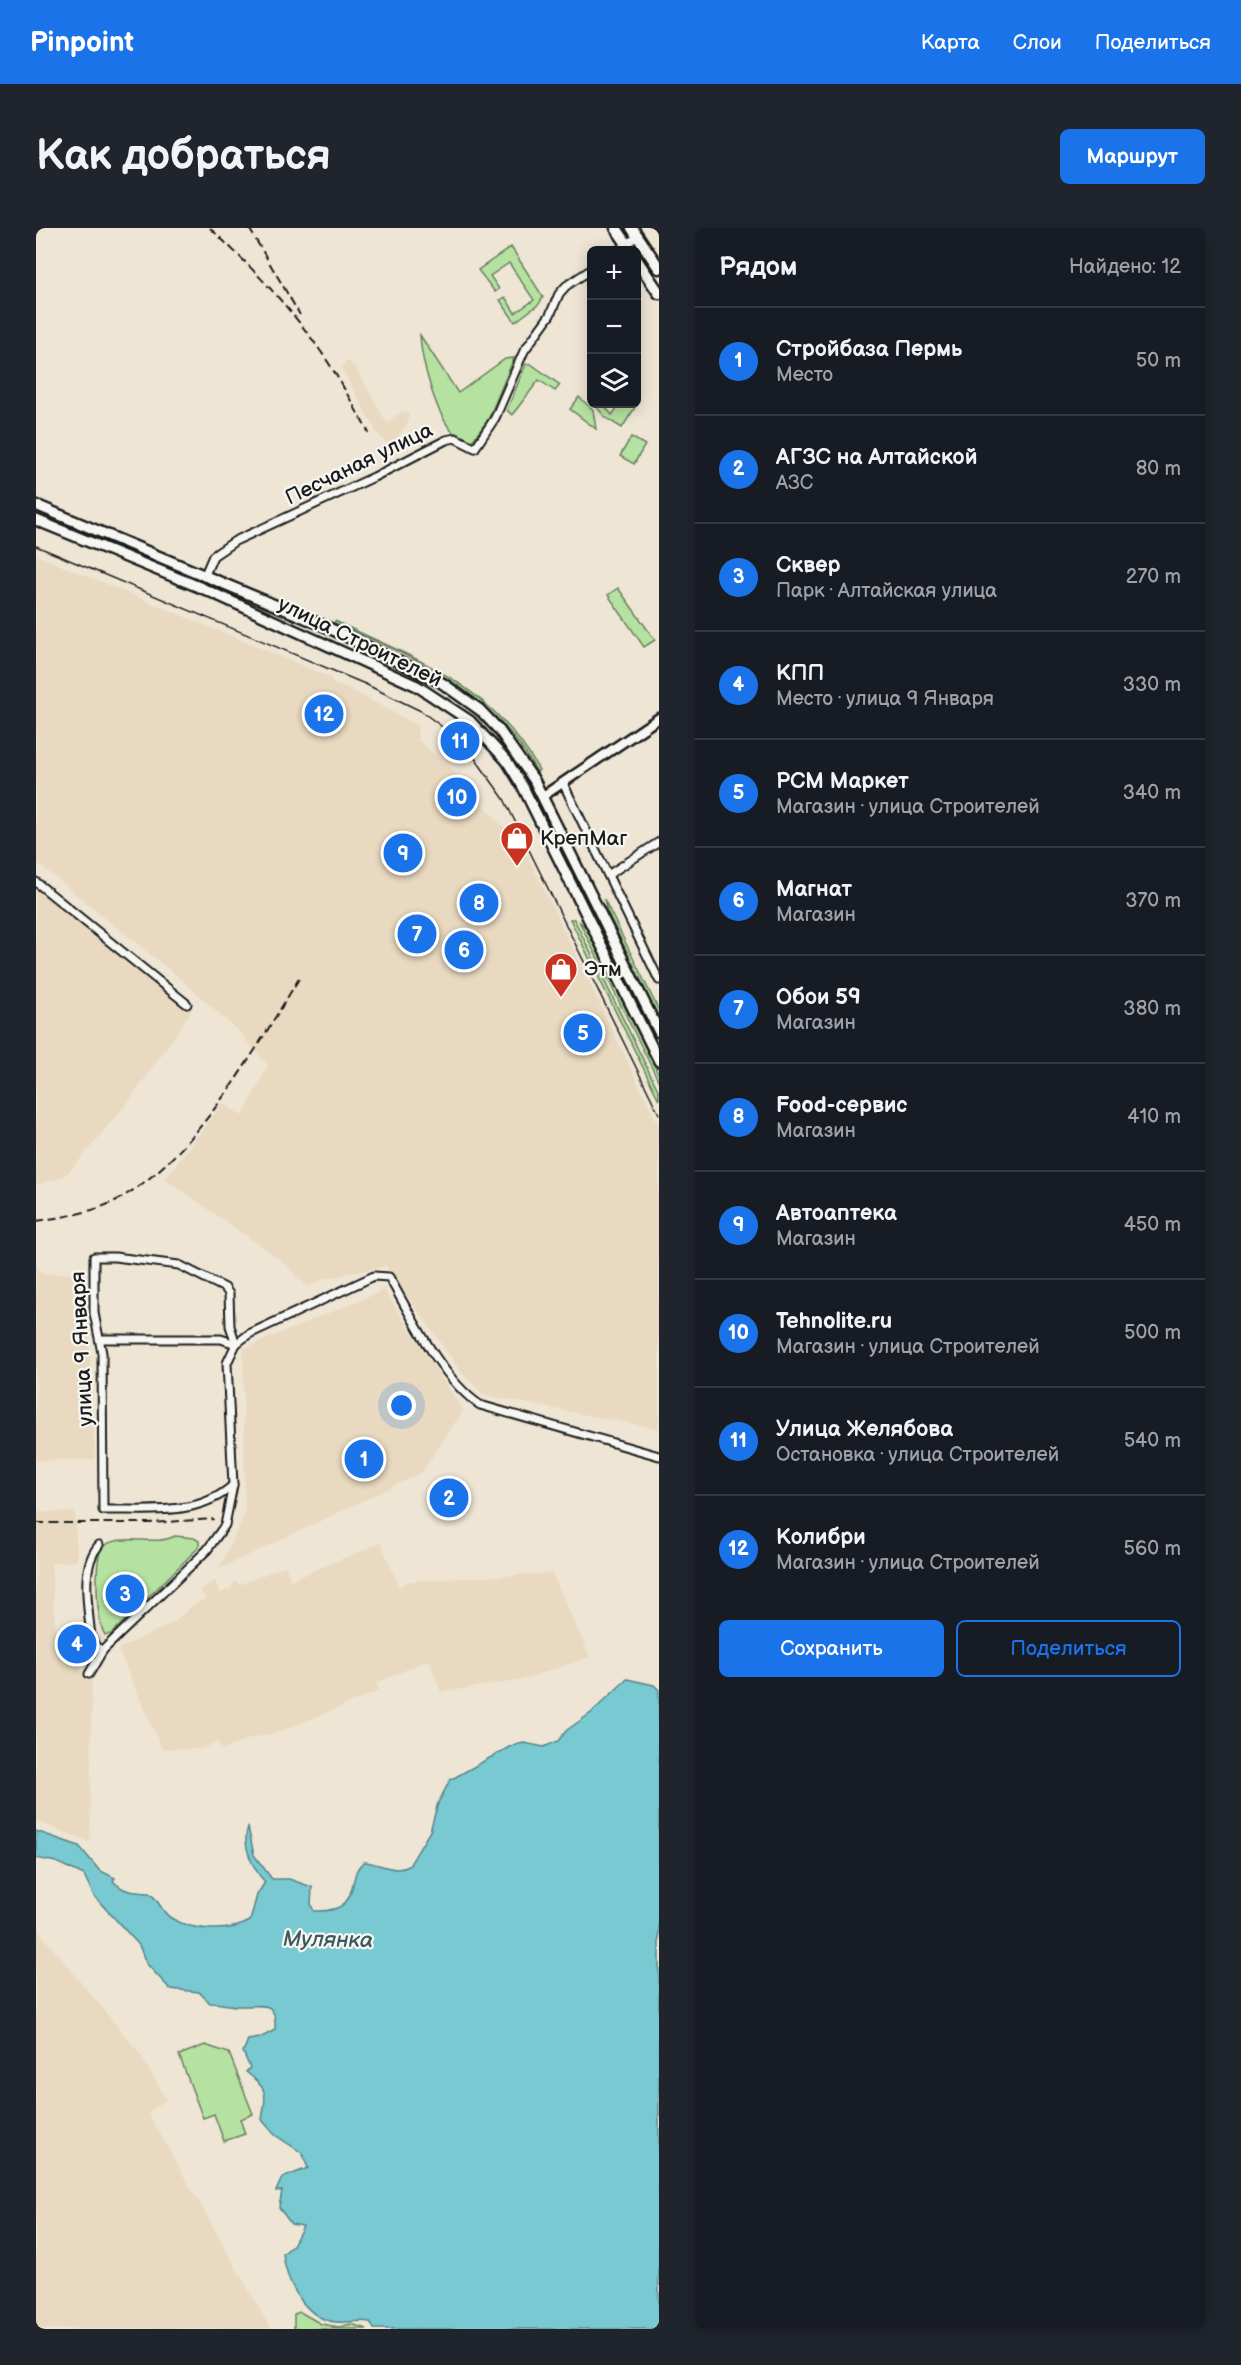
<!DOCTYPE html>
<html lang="ru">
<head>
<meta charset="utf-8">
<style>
	:root { --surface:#171b24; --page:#20242c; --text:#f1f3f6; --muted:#9ea1a6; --line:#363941; --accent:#1a73e8 }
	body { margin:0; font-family:"Balsamiq Sans",sans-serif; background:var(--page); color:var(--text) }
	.controls { position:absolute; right:18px; top:18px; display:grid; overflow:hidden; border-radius:9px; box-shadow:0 3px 15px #0003 }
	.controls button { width:54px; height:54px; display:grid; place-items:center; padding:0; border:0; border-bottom:2px solid var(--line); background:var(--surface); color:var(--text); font:30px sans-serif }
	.you { position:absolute; left:366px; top:1178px; width:21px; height:21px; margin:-15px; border:4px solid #fff; border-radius:50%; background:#1a73e8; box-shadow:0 0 0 9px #1a73e833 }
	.badge { display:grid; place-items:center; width:39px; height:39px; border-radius:50%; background:var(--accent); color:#fff; font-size:20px; font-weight:700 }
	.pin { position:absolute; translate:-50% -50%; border:3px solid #fff; box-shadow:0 2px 6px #0006 }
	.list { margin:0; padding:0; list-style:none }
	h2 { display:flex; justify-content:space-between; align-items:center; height:78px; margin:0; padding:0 24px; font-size:26px }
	h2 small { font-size:20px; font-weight:400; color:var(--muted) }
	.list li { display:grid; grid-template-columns:39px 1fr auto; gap:18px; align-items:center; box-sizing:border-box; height:108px; padding:0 24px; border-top:2px solid var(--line) }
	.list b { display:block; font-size:22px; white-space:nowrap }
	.list p { margin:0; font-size:20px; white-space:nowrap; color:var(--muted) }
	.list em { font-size:20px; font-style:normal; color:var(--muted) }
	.actions { display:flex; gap:12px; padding:18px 24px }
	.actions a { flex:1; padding:14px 0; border:2px solid var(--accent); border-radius:9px; text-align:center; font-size:21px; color:var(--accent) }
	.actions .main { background:var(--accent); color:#fff }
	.icon { flex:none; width:33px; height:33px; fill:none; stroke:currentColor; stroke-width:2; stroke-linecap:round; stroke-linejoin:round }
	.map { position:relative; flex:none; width:623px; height:2101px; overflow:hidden; border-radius:9px }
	header { display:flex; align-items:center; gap:36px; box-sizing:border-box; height:84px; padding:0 30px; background:var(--accent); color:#fff }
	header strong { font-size:28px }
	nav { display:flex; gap:33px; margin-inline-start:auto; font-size:21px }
	.intro { display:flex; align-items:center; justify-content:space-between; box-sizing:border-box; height:144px; padding:0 36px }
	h1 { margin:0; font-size:42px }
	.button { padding:15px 27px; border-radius:9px; background:var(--accent); color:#fff; font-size:21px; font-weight:700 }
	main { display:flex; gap:36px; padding:0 36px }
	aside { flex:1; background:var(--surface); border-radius:9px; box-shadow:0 3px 15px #0003 }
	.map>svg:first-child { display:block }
	.built { fill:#e9d9c0 }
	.green { fill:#b5e2a1; stroke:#687f5e; stroke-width:1.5 }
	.water { fill:#78c9d1; stroke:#538489; stroke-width:1.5 }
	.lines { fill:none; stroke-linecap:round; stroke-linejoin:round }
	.minor-casing { stroke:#1c1c1c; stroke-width:11 }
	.tertiary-casing { stroke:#1c1c1c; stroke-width:13 }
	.secondary-casing { stroke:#1c1c1c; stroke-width:14 }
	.primary-casing { stroke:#1c1c1c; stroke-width:15 }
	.minor { stroke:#f6f6f2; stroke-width:7 }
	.tertiary { stroke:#f6f6f2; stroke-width:8 }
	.secondary { stroke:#f6f6f2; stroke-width:9 }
	.primary { stroke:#f6f6f2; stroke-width:10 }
	.tram { stroke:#1c1c1c; stroke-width:1.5 }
	.rail { stroke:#1c1c1c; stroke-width:2; stroke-dasharray:9 4.5; stroke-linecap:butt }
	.labels { text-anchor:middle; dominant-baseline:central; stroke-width:4.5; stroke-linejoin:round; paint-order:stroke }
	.street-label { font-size:21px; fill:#1c1c1c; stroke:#f6f6f2 }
	.poi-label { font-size:21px; fill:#1c1c1c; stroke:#f6f6f2; text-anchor:start }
	.water-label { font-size:22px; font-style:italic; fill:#3c595b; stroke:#f6f6f2 }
</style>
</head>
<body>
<header>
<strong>Pinpoint</strong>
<nav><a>Карта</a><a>Слои</a><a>Поделиться</a></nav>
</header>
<div class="intro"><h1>Как добраться</h1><a class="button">Маршрут</a></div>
<main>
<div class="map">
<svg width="623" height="2101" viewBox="0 0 623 2101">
	<rect width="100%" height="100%" fill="#eee5d5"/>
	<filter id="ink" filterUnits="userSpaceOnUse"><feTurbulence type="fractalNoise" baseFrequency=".0167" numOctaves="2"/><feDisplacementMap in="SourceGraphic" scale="12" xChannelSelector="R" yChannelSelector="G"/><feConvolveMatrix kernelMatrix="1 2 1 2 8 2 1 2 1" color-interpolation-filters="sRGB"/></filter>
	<g filter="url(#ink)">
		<!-- built -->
		<g class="built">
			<path d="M311 132 319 139 351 195 366 183 373 186 371 197 359 212 350 215 341 205 306 141Z"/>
			<path d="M0 327 294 449 298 457 311 460 381 497 382 512 424 549 464 596 483 610 623 898V1201L448 1167 426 1145 350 1038 286 1051 271 1059 245 1032 129 951 187 875 207 888 232 837 202 803 146 752 0 634Z"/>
			<path d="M0 659 156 782 96 869 43 933 27 949 0 957Z"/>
			<path d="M0 1035 5 1046 50 1045 59 1231 0 1233Z"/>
			<path d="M348 1062 427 1183 385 1245 183 1341 209 1286 207 1121Z"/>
			<path d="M0 1284H39L41 1333 15 1335 20 1412 43 1411 45 1443 56 1446 54 1614 0 1593Z"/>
			<path d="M345 1315 363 1359 374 1353 516 1345 554 1429 486 1452 405 1464 393 1432 340 1455 343 1463 246 1503 212 1511 186 1522 182 1514 165 1521H126L82 1421 139 1394 155 1378 169 1371 164 1361 179 1353 184 1365 196 1360 195 1357 201 1354 203 1357 249 1338 255 1352Z"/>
			<path d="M0 1700 105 1827 130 1871 112 1885 235 2101H0Z"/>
		</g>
		<!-- green -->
		<g class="green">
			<path d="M475 19 507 69 503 76 479 94 464 72 469 69 479 85 498 72 473 35 454 48 463 61 459 64 442 42Z"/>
			<path d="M384 107 422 165 469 131 478 130 452 192 436 213C431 211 423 210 419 206 400 190 385 131 384 107Z"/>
			<path d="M490 136H495L524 157 519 163 503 152 476 187 471 182Z"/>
			<path d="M543 169 557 182 560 201 534 181Z"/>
			<path d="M601 171 603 173 586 200 570 190 558 176H567L576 187 584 176H600Z"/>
			<path d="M595 209 609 217 598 236 584 228Z"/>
			<path d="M582 360 619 412 608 419 572 367Z"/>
			<path d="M299 393C385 434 454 455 503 542L501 544C456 461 380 431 298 395Z"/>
			<path d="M568 671 623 783V790L571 683Z"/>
			<path d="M534 691H538L623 864V872Z"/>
			<path d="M543 693 550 700 623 847V854Z"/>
			<path d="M139 1308 158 1310 163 1313V1319L75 1406 69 1407C60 1393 58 1334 66 1319 85 1304 118 1319 139 1308Z"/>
			<path d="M169 1817 193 1825 217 1886 204 1891 209 1906 188 1913 178 1886 167 1890 143 1827Z"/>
			<path d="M264 2084 285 2096 303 2099 315 2096 331 2101H258V2086Z"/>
		</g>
		<!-- water -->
		<path class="water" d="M591 1451 618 1457 623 1462V2101H338L334 2094C322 2092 312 2095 301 2094 269 2092 250 2054 247 2026L257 2017 267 1998 255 1996 243 1979 246 1963H240L246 1950 272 1940 266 1925 239 1907 226 1892C230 1866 233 1861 210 1844L214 1840 207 1824 212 1812 224 1810 239 1802C241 1770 226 1779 204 1778 194 1778 184 1775 174 1775L163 1764 134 1761 110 1735 103 1717 58 1668 48 1647 20 1634 0 1630V1603L43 1618 63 1642 79 1650 77 1653C89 1665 98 1664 113 1665 123 1671 125 1684 135 1690 155 1703 193 1705 214 1693L221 1667 229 1654C217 1641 205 1616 212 1599L218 1627 236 1651H253L276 1659 275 1677 278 1683C330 1685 308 1647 328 1634 344 1635 358 1646 373 1638L394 1603 402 1575 414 1552 475 1518 488 1515 508 1519 522 1513 531 1502 555 1485Z"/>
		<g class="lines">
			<defs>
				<g id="minor">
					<path d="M583 22 602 8"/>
					<path d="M168 349 177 328 199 313 338 249 410 212 419 210 439 220 459 190 488 123 514 87 523 66 530 58 556 41"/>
					<path d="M527 555 623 752"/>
					<path d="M572 647 623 614"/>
					<path d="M0 654 151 776"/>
					<path d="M64 1111H185L200 1116"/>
					<path d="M197 1257C163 1289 111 1281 67 1282L66 1125 58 1085V1029H79L143 1037 189 1060 193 1066 194 1098 200 1116"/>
					<path d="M63 1317C43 1340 53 1382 55 1410L60 1419 67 1422"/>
					<path d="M53 1446 67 1422 171 1322 189 1297 197 1257 191 1135 200 1116 213 1106 338 1048 353 1049C375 1088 407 1153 444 1177L623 1228"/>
				</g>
				<path id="tertiary" d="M507 568 623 490"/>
				<g id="secondary">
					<path d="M0 277 291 399 406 455 444 482 463 502 498 552 623 804"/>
					<path d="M0 292 168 361 381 458 434 493 471 533 487 559 623 833"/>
				</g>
				<g id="primary">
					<path d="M580 0 595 22"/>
					<path d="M596 0 623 40"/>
					<path d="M600 31 623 65"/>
				</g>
			</defs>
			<!-- minor casing -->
			<use href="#minor" class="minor-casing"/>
			<!-- tertiary casing -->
			<use href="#tertiary" class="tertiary-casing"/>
			<!-- secondary casing -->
			<use href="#secondary" class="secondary-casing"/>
			<!-- primary casing -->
			<use href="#primary" class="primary-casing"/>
			<!-- minor -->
			<use href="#minor" class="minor"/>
			<!-- tertiary -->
			<use href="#tertiary" class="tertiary"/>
			<!-- secondary -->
			<use href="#secondary" class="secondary"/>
			<!-- primary -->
			<use href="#primary" class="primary"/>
			<!-- tram -->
			<path class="tram" d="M0 318 329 456 385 483 413 504 438 529 468 571 623 886"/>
			<!-- rail -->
			<g class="rail">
				<path d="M174 0C217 40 259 84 292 134 307 157 319 181 333 205"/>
				<path d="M213 0 264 87"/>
				<path d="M0 993C28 989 54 985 79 973 159 931 218 823 264 749"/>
				<path d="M0 1295H113L178 1291"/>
			</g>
		</g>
	</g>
	<!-- icons -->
	<defs>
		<symbol id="shop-pin" viewBox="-11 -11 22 30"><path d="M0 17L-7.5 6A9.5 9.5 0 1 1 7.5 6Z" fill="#c8321e" stroke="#f6f6f2"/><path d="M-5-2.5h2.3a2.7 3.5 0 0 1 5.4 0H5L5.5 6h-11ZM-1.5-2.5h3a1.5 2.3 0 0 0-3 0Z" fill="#fff"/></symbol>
	</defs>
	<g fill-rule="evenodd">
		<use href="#shop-pin" x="462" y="591" width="38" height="52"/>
		<use href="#shop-pin" x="506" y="722" width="38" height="52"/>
	</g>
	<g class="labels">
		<!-- street labels -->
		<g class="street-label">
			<text transform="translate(323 236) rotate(-26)">Песчаная улица</text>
			<text transform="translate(324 414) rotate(26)">улица Строителей</text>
			<text transform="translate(46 1121) rotate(-93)">улица 9 Января</text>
		</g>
		<!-- poi labels -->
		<g class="poi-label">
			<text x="504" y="610">КрепМаг</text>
			<text x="548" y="741">Этм</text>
		</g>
		<!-- water labels -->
		<g class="water-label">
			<text transform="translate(292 1712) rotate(1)">Мулянка</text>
		</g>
	</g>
</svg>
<div class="controls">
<button>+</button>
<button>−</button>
<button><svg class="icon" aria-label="layers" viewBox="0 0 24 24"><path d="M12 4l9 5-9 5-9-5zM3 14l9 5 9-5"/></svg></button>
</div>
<div class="you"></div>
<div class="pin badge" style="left:328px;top:1231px">1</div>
<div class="pin badge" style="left:413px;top:1270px">2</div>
<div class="pin badge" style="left:89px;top:1366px">3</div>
<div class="pin badge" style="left:41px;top:1416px">4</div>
<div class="pin badge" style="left:547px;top:805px">5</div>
<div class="pin badge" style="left:428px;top:722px">6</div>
<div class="pin badge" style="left:381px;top:706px">7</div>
<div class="pin badge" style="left:443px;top:675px">8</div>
<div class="pin badge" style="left:367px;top:625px">9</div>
<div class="pin badge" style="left:421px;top:569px">10</div>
<div class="pin badge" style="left:424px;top:513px">11</div>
<div class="pin badge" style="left:288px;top:486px">12</div>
</div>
<aside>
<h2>Рядом<small>Найдено: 12</small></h2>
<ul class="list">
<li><span class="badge">1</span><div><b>Стройбаза Пермь</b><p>Место</p></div><em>50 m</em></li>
<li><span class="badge">2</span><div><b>АГЗС на Алтайской</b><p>АЗС</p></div><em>80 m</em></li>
<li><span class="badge">3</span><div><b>Сквер</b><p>Парк · Алтайская улица</p></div><em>270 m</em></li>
<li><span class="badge">4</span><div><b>КПП</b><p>Место · улица 9 Января</p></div><em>330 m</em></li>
<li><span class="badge">5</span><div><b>РСМ Маркет</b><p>Магазин · улица Строителей</p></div><em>340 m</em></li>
<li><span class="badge">6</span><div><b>Магнат</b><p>Магазин</p></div><em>370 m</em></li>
<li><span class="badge">7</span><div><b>Обои 59</b><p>Магазин</p></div><em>380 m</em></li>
<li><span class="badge">8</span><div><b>Food-сервис</b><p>Магазин</p></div><em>410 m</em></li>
<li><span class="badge">9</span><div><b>Автоаптека</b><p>Магазин</p></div><em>450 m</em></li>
<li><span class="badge">10</span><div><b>Tehnolite.ru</b><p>Магазин · улица Строителей</p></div><em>500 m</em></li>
<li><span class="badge">11</span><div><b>Улица Желябова</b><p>Остановка · улица Строителей</p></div><em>540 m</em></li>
<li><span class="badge">12</span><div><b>Колибри</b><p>Магазин · улица Строителей</p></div><em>560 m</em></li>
</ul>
<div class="actions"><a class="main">Сохранить</a><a>Поделиться</a></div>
</aside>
</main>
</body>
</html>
